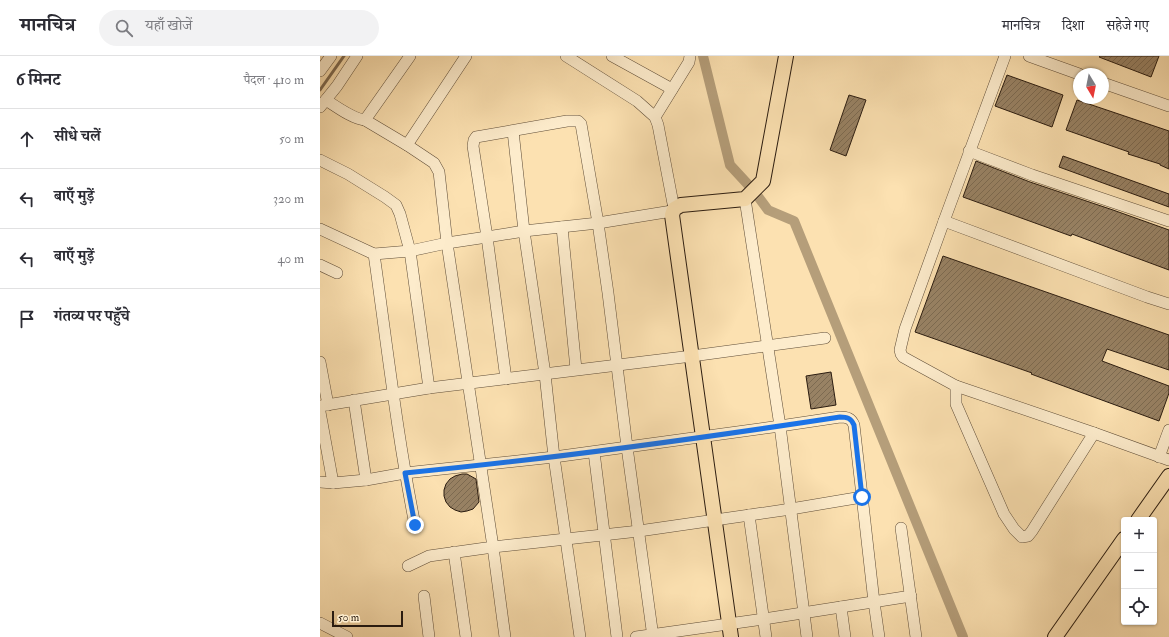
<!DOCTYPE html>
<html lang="hi">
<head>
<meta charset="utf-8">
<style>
	:root { --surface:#fff; --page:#f2f2f3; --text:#2b2b33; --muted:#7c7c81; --line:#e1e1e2 }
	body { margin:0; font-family:"IM FELL Double Pica","Noto Serif Devanagari",serif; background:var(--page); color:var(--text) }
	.controls { position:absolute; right:12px; bottom:12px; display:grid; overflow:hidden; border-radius:4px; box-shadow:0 1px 3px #0004 }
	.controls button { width:36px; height:36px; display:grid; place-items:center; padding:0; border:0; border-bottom:1px solid var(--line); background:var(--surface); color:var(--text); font:20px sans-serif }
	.compass { position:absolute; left:753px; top:12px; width:36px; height:36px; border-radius:50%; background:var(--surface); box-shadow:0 1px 3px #0004; rotate:170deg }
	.scale { position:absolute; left:12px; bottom:10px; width:71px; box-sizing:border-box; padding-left:4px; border:2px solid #2b1c10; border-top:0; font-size:11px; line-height:14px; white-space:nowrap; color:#2b1c10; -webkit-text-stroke:3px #fdeccc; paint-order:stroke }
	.stop { position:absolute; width:12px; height:12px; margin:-9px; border:3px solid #1a73e8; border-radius:50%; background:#fff }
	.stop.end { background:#1a73e8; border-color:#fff; box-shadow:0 1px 4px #0008 }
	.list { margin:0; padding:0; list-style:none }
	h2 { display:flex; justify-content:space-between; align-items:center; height:52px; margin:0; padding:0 16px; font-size:17px }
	h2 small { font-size:13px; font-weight:400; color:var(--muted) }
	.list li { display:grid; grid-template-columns:26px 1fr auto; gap:12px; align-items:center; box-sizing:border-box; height:60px; padding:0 16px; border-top:1px solid var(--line) }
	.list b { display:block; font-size:15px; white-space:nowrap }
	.list em { font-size:13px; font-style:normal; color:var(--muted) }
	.icon { flex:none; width:22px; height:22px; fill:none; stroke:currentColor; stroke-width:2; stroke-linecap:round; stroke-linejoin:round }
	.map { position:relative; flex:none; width:849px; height:581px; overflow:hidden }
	header { display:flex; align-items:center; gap:24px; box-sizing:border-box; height:56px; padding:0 20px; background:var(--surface); border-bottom:1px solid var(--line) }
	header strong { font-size:19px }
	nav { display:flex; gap:22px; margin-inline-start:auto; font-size:14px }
	.search { width:280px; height:36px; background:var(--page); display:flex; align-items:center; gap:10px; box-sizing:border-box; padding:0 14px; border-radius:22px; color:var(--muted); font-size:15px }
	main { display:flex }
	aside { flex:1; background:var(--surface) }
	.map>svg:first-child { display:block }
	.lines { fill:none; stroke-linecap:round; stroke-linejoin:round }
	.stream { stroke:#7e6a50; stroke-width:3 }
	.canal { stroke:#b59e7a; stroke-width:10 }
	.building { fill:url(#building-hatch); stroke:#2b1c10 }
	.minor-casing { stroke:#5f4d38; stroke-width:12 }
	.major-casing { stroke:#2b1c10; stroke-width:16 }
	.minor { stroke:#fdeccc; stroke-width:11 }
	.major { stroke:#fce1b1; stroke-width:14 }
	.route { stroke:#1a73e8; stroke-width:5 }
</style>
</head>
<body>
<header>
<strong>मानचित्र</strong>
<div class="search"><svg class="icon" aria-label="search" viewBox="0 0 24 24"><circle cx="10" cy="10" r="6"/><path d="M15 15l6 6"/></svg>यहाँ खोजें</div>
<nav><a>मानचित्र</a><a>दिशा</a><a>सहेजे गए</a></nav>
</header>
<main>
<aside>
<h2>6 मिनट<small>पैदल · 410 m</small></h2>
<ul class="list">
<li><svg class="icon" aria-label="ahead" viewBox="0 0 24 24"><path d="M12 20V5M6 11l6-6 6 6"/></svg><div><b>सीधे चलें</b></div><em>50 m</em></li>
<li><svg class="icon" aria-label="left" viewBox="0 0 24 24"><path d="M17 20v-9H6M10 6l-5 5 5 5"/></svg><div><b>बाएँ मुड़ें</b></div><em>320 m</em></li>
<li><svg class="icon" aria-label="left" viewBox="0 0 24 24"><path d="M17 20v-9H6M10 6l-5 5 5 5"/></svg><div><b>बाएँ मुड़ें</b></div><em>40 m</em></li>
<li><svg class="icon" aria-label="arrive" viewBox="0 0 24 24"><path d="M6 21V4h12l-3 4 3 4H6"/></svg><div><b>गंतव्य पर पहुँचे</b></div></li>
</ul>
</aside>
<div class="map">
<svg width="849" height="581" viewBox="0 0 849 581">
	<defs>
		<pattern id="building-hatch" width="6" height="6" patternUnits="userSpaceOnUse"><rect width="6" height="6" fill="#988264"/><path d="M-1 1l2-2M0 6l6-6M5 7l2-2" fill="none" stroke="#7c6a51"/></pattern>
	</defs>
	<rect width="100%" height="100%" fill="#fce1b1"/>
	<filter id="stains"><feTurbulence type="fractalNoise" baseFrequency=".005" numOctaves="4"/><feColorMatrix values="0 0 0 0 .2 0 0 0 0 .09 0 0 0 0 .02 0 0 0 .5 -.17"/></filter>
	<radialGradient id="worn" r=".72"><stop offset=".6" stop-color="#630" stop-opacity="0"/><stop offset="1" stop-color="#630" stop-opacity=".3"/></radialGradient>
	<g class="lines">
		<!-- stream -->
		<path class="stream" d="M0 34 24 0"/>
		<!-- canal -->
		<path class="canal" d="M383 0 410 109 434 135 448 154 474 165 643 581"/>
	</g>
	<!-- building -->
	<g class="building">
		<path d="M780 0H839L831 21 779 1Z"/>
		<path d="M687 19 743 39 732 71 675 50Z"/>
		<path d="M529 39 546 44 526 100 510 94Z"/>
		<path d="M757 44 849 75V113L840 109V108L808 98 809 96 746 74Z"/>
		<path d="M743 100 849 138V151L739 111Z"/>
		<path d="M656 105 710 126 793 154 849 174V214L752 178 751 180 643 141Z"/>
		<path d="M623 200 849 279V314L787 293 782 305 849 330V337L839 365 711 318 712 317 595 276Z"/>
		<path d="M511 316 516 349 491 353 486 320Z"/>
		<path d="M142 418H147L156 423 159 446 153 453 147 455 141 456 135 454 130 451 126 446 124 440V434L126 428 130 423 135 420Z"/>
	</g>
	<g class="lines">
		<defs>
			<g id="minor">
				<path d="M246 0 317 45 335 61 338 69 354 153"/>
				<path d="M292 0 352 33"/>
				<path d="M685 0 624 165 585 273 580 294 581 298 583 301 592 306 636 330 774 377 849 404"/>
				<path d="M709 0 759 18"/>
				<path d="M0 15 11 0"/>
				<path d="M783 27 849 50"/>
				<path d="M6 44C17 51 33 63 45 64L90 0"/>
				<path d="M0 51 17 30 37 0"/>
				<path d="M335 61 369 6 370 0"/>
				<path d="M45 64 87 89 114 107 119 116 127 187 173 491 109 500 88 510"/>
				<path d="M193 75 204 175 225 318 234 401 260 581"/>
				<path d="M87 89 146 0"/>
				<path d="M649 95 712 119 849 165"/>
				<path d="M0 104 28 118 65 141 76 149 80 158 90 195 109 332"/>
				<path d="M425 143 460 370 487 581"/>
				<path d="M624 165 827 241 849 248"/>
				<path d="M242 171 256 313"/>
				<path d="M0 173 54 198 90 195 127 187 167 181 204 175 278 167 352 155"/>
				<path d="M54 198C67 289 77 379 95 469"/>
				<path d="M0 209 17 217"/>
				<path d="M0 306 8 349"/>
				<path d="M186 323 167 181 153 90 154 84 156 81 162 80 247 65H258L261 68 278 167 288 237 307 391 333 581"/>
				<path d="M636 330V348L684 458 694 473 702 481 708 480 712 475 774 377"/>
				<path d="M34 344 46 424"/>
				<path d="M0 350 109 332 372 300 505 282"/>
				<path d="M0 356 13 427"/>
				<path d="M274 396 297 581"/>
				<path d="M839 401 849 374"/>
				<path d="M0 426 13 427 46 424 85 417 234 401 460 370 520 361C527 361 531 362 534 369L554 546 559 581"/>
				<path d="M429 459 446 581"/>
				<path d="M581 472 596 581"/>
				<path d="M134 496 146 581"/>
				<path d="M104 540 109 581"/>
				<path d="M521 551 525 581"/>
				<path d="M0 567 27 581"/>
				<path d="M185 581 173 491 319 475 471 453 542 441"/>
				<path d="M316 581 444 563 591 540"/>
			</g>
			<g id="major">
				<path d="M818 464 849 420"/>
				<path d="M411 581 352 159 354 153 361 149 425 143 443 125 466 0"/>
				<path d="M735 581 804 483"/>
			</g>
		</defs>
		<!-- minor casing -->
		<use href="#minor" class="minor-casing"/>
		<!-- major casing -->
		<use href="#major" class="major-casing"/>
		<!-- minor -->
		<use href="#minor" class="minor"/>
		<!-- major -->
		<use href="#major" class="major"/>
	</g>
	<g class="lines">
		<!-- route -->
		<path class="route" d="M95 469 85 417C230 403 376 383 520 361 527 361 531 362 534 369L542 441"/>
	</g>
	<rect width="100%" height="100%" filter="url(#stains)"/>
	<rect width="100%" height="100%" fill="url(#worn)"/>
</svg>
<div class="controls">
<button>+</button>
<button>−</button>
<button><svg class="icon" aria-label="locate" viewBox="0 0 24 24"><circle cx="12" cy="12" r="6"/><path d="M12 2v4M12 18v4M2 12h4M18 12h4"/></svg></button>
</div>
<svg class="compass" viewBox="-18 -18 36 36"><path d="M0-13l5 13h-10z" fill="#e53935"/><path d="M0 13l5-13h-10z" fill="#7c7c81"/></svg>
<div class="scale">50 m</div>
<div class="stop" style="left:542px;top:441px"></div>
<div class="stop end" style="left:95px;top:469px"></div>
</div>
</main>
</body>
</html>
